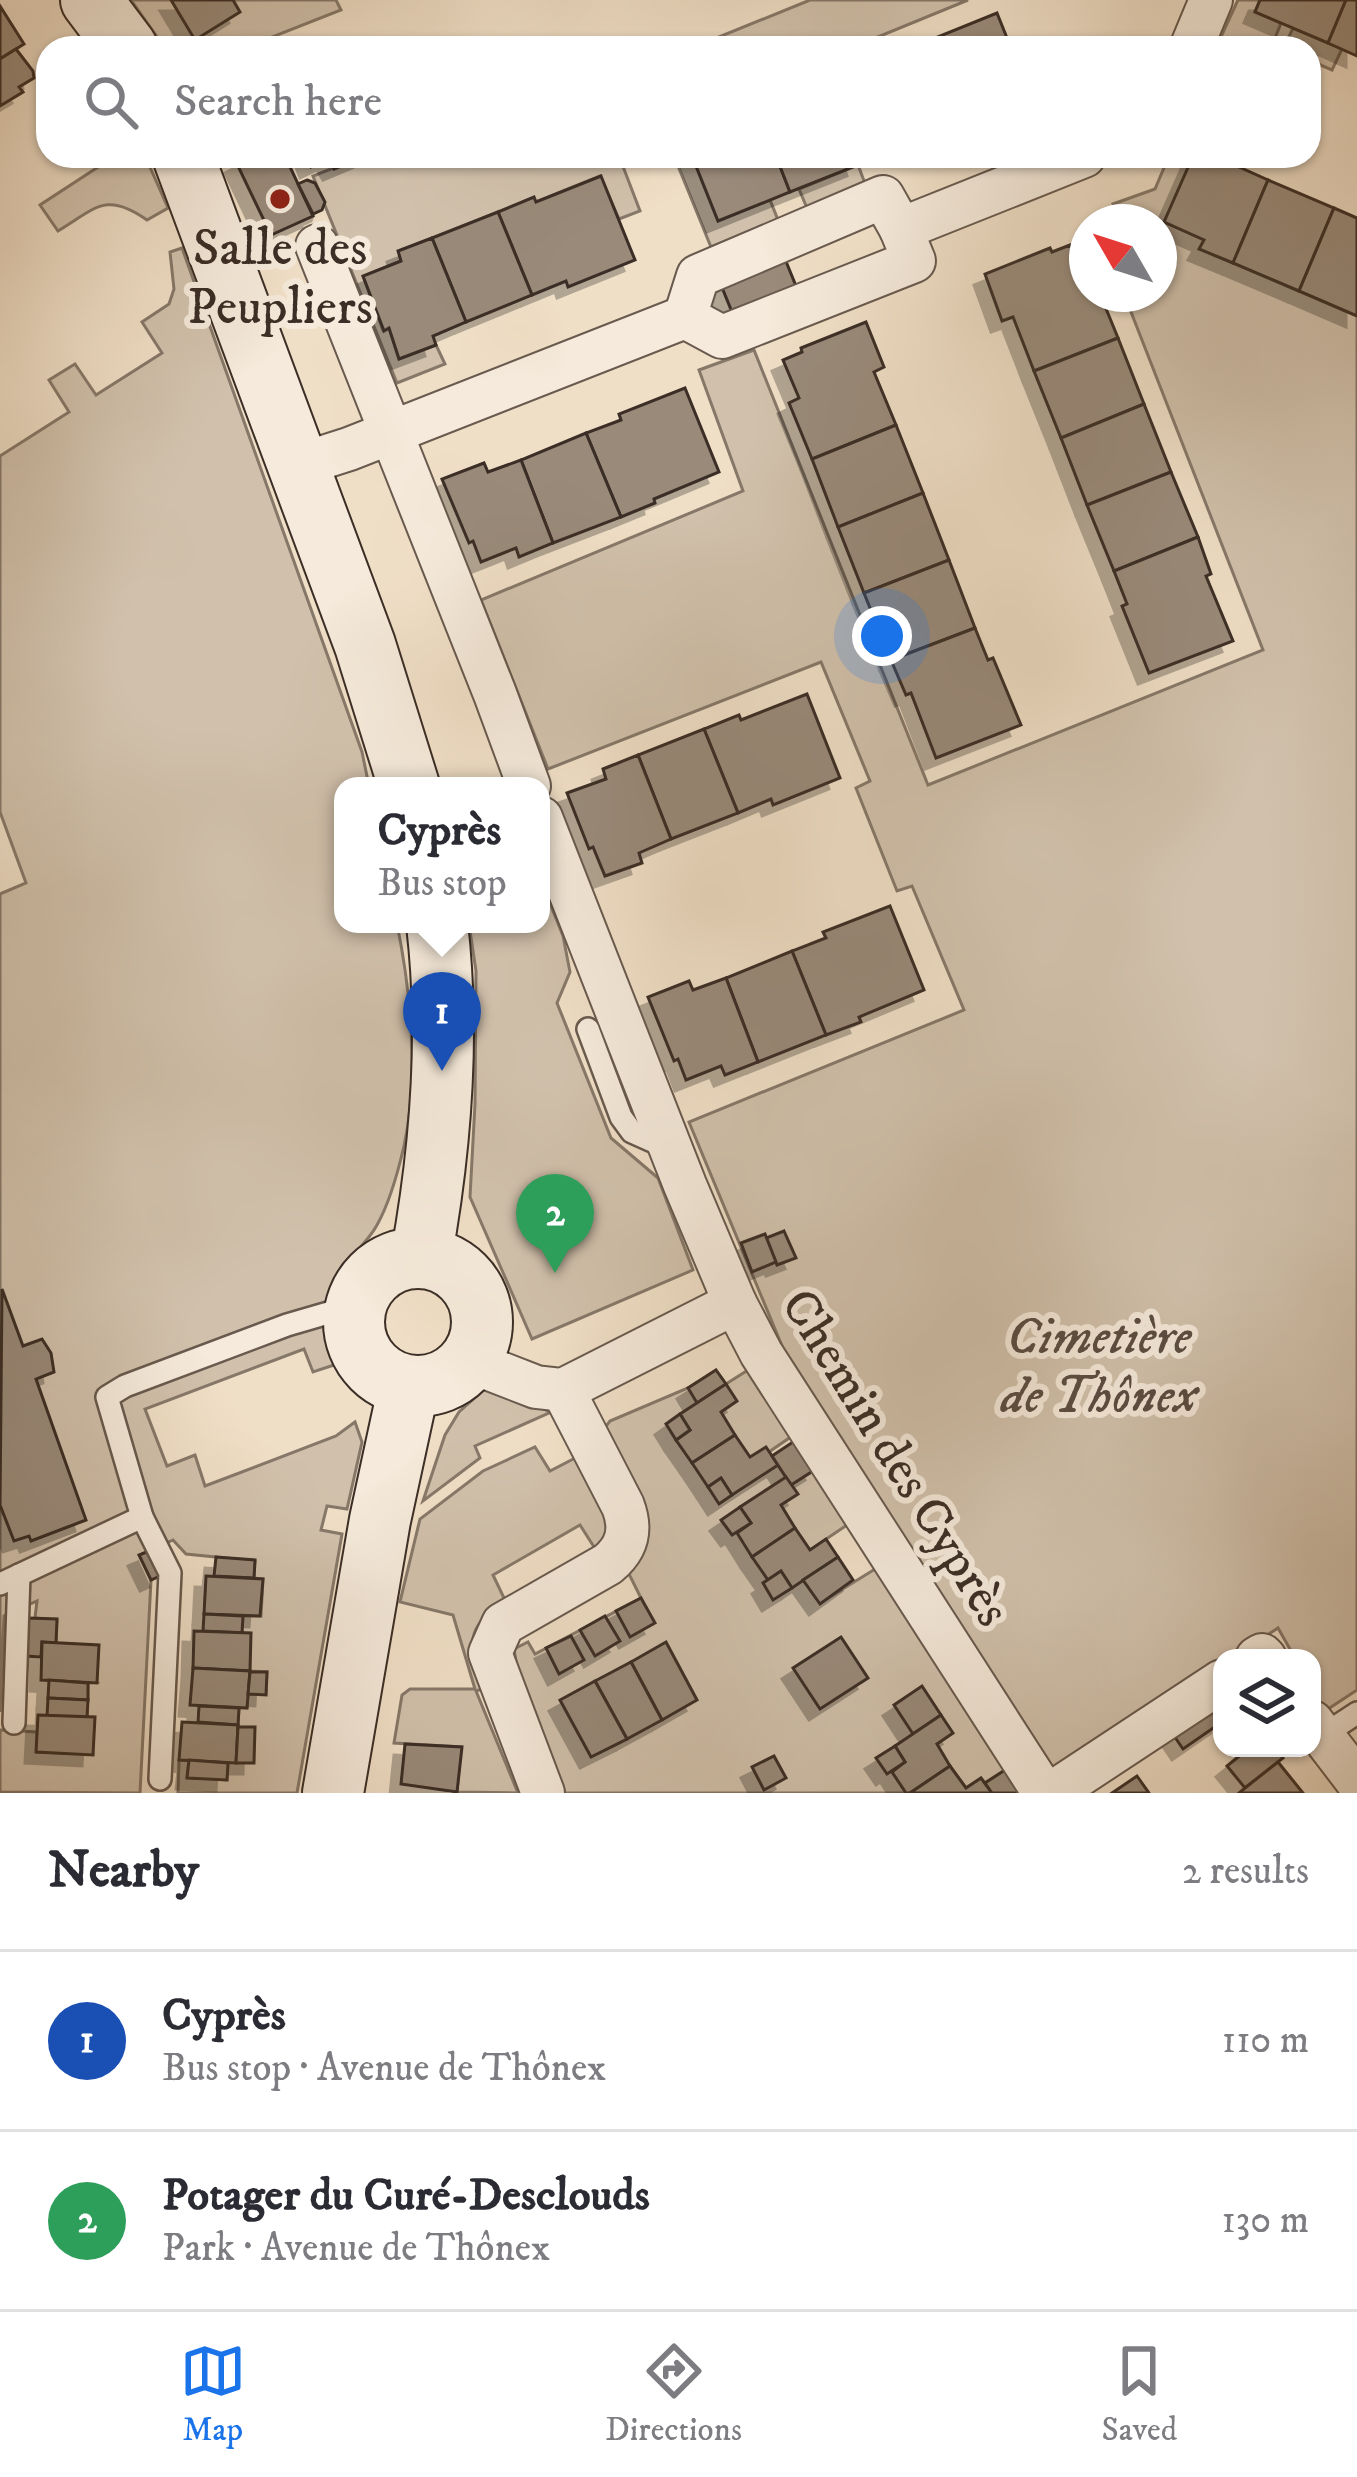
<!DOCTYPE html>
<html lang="en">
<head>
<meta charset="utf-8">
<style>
	:root { --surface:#fff; --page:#f7f7f7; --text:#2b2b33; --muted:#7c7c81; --line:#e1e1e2; --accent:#1a73e8 }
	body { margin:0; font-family:"IM FELL DW Pica",serif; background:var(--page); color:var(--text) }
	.controls { position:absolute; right:36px; bottom:36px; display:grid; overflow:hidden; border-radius:24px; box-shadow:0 3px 9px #0004 }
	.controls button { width:108px; height:108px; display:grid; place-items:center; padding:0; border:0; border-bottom:3px solid var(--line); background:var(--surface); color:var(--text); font:60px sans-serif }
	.compass { position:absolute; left:1069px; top:204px; width:108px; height:108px; border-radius:50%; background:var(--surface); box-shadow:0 3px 9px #0004; rotate:309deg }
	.you { position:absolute; left:882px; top:636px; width:42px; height:42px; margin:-30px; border:9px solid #fff; border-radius:50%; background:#1a73e8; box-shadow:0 0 0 18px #1a73e833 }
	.badge { display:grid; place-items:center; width:78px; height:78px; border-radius:50%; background:var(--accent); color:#fff; font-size:39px; font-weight:700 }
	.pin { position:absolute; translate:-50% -99px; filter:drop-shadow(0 3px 6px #0008) }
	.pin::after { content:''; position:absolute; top:63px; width:42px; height:36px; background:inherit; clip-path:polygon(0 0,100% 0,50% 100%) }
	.popup { position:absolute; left:334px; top:777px; width:216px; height:156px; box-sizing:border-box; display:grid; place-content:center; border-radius:24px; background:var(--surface); filter:drop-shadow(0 3px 9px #0005); font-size:39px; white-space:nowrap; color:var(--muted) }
	.popup b { font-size:45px; color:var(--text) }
	.popup::after { content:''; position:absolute; left:50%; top:100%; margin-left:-24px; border:24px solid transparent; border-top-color:var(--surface) }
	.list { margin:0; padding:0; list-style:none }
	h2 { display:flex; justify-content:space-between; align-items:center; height:156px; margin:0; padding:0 48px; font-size:51px }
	h2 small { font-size:39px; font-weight:400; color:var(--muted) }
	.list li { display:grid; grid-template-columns:78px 1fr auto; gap:36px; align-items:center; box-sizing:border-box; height:180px; padding:0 48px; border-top:3px solid var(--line) }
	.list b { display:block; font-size:45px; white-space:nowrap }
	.list p { margin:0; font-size:39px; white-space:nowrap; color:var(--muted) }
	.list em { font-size:39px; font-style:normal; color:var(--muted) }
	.icon { flex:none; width:66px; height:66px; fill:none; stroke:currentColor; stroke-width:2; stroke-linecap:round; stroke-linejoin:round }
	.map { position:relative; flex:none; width:1357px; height:1793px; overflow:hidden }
	.search { position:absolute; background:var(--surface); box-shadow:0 3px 9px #0004; left:36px; right:36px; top:36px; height:132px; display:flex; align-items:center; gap:30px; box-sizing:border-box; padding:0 42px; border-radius:36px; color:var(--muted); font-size:45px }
	.sheet { height:516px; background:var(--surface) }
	nav { display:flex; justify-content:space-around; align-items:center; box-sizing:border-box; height:168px; border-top:3px solid var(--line); background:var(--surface); font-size:33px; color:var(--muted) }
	nav a { display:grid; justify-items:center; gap:6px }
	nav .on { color:var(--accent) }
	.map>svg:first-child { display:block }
	.green { fill:#d1c1ac; stroke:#867869; stroke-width:3 }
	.building { fill:#998a7a; stroke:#3b2e26; stroke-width:3; filter:url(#shadow) }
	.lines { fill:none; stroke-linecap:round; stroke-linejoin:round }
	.service-casing { stroke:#685a4e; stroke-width:26 }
	.minor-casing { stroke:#685a4e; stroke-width:46 }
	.secondary-casing { stroke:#3b2e26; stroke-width:64 }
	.service { stroke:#f5eadb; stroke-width:21 }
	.minor { stroke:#f5eadb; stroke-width:42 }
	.secondary { stroke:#f5eadb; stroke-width:60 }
	.poi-dot { fill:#8f2418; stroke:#f5eadb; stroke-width:4.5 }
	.labels { text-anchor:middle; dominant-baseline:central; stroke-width:12; stroke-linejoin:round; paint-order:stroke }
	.poi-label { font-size:51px; fill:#3b2e26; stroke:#f5eadb }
	.park-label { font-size:51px; font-style:italic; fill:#594b41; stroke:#f5eadb }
	.street-label { font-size:51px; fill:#3b2e26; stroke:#f5eadb }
</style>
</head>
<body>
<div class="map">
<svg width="1357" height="1793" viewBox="0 0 1357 1793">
	<defs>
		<filter id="shadow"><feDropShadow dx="-11" dy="11" stdDeviation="0" flood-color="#0004"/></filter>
	</defs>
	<rect width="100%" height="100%" fill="#f0dfc7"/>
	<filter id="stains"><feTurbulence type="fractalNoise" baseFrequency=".00167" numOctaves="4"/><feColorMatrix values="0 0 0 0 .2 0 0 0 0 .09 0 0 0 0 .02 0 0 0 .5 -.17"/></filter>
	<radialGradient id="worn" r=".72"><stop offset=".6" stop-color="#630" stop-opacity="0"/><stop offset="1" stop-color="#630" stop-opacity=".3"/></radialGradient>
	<!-- green -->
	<g class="green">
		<path d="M131 0H336L341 10 244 48H165Z"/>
		<path d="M810 0H968L851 48H692Z"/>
		<path d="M1238 0H1260L1255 12 1281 23 1271 48H1216Z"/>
		<path d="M1293 28 1342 49 1332 70 1309 60V48H1284Z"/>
		<path d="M115 156H145L168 208 147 220C106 191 96 208 58 231L40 205Z"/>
		<path d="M363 156H409L413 164 432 156H619L640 211 619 219 600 176 536 202 533 198 399 251 401 261 363 276 383 330 389 328 399 359 436 345 445 364 397 383 313 176Z"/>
		<path d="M674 156H692L718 221 770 200 778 220 711 247Z"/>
		<path d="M1169 156H1193L1165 222 1204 240 1200 249 1357 316V1690L1325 1711 1312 1688V1658H1295L1278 1628 1232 1658H1222V1664L1056 1772 792 1370 689 1122 964 1010 912 886 897 891 856 788 870 781 821 662 548 769 481 600 743 491 699 370 754 350 928 785 1263 650 1124 294H1159V222H1120L1113 204 1155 189Z"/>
		<path d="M858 165 866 186 807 208 799 189Z"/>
		<path d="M182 248 362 752 369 786H343V924H397C411 992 419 1078 404 1146 398 1172 390 1202 377 1225 368 1242 353 1253 342 1268 319 1300 321 1331 334 1365L313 1372 304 1349 145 1409 167 1466 195 1455 205 1486 336 1436 355 1422 362 1442 347 1509 327 1506 321 1530 342 1534 297 1793H178L179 1760H189L187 1777 227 1780 228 1763 236 1762 239 1708H247L248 1694H266L267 1672 250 1671 242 1633 243 1616H261L263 1579 254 1578 255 1561 186 1554 173 1540 140 1555 151 1580 140 1793 0 1792V1730L37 1732V1752L93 1754 87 1717 88 1683 97 1682 56 1643 57 1620 35 1618 37 1601 4 1616 0 1712V894L26 883 0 812V456L69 412 49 380 75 364 96 395 162 353 142 322 169 304 174 289 170 252Z"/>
		<path d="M541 881 563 936 570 972 557 1003 611 1138 658 1178 693 1270 532 1339 470 1197 475 1104 476 971 469 924H541Z"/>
		<path d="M716 1370 726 1384 748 1370 792 1436 769 1452 791 1485 816 1469 850 1523 810 1550 795 1528 753 1557 768 1580 763 1583 803 1580 820 1603 880 1566 1008 1768 985 1783 981 1778 966 1788 950 1766 909 1793H565L519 1678 514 1649 528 1642 535 1654 641 1598 629 1574 644 1545 603 1430 610 1421 688 1388Z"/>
		<path d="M487 1387 551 1412 475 1446 480 1458 423 1501 445 1435 459 1412Z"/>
		<path d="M535 1447 550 1471 579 1456 612 1526 596 1550 580 1525 493 1575 505 1600C463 1630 469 1644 482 1689L476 1691 518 1793 457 1792 461 1747 394 1743 402 1695 410 1689H475L453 1615 400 1602 420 1519 483 1471Z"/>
	</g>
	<!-- building -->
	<g class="building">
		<path d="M171 0H233L240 12 195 40Z"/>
		<path d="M1260 0H1346L1328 43 1255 12Z"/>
		<path d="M1346 0H1357V56L1328 43Z"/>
		<path d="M0 6 24 44 0 59Z"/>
		<path d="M997 13 1011 48H927L925 42Z"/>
		<path d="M16 49 33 71 34 78 19 87 23 92 0 106V59Z"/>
		<path d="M248 156H285L313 216 271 235 236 162Z"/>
		<path d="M307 156H365L334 169 328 159 311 167Z"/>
		<path d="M692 156H776L790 192 718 221Z"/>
		<path d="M776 156H855L858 165 790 192Z"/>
		<path d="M1193 156H1241L1237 166 1268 180 1233 263 1199 249 1204 240 1164 222Z"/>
		<path d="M601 176 635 260 568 287 566 281 532 295 498 212 534 197 536 202Z"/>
		<path d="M307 180 315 183 325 202 322 210 313 214 298 184Z"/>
		<path d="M1268 180 1334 208 1299 291 1233 263Z"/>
		<path d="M1334 208 1357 218V316L1299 291Z"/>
		<path d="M498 212 532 295 466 322 432 238Z"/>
		<path d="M432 238 466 322 433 336 436 345 399 359 389 328 384 331 363 276 401 261 398 251Z"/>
		<path d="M1070 245 1087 285V294H1100L1118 338 1034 371 1013 317 1002 321 985 274 1050 248 1052 252Z"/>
		<path d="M783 254 798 291 734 317 719 280Z"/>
		<path d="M866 322 884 367 874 372 896 425 812 459 789 403 799 398 783 360 802 352 801 348Z"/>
		<path d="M1118 338 1144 404 1061 438 1034 371Z"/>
		<path d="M685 388 719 472 654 499 655 503 621 517 586 433 621 420 619 414Z"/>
		<path d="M1144 404 1171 472 1087 505 1061 438Z"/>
		<path d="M896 425 923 493 838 527 812 459Z"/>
		<path d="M586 433 621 517 553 543 521 460Z"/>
		<path d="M521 460 553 543 519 557 516 548 481 562 473 541 469 543 442 479 484 463 488 472Z"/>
		<path d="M1171 472 1198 537 1114 571 1087 505Z"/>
		<path d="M923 493 949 560 864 593 838 527Z"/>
		<path d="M1198 537 1211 574 1206 576 1233 641 1149 673 1122 606 1127 604 1114 571Z"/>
		<path d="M949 560 975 628 891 660 864 593Z"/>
		<path d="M975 628 988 660 993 658 1021 725 936 758 911 693 906 695 891 660Z"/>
		<path d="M807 694 840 778 773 805 771 799 738 813 704 729 739 715 741 720Z"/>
		<path d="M704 729 738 813 671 839 638 755Z"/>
		<path d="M638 755 671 839 639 853 642 863 605 876 593 847 589 849 567 793 606 779 603 769Z"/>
		<path d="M890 906 924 990 859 1017 861 1022 826 1035 792 951 826 938 823 932Z"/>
		<path d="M792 951 826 1035 758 1062 726 978Z"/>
		<path d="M726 978 758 1062 725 1075 721 1066 686 1080 678 1059 674 1061 648 997 689 981 693 990Z"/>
		<path d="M784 1231 796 1258 777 1265 766 1238Z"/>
		<path d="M765 1234 776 1262 752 1272 741 1243Z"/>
		<path d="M2 1289 23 1346 42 1339 51 1353 54 1372 36 1379 86 1520 31 1541 29 1536 14 1541 0 1505Z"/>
		<path d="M716 1370 726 1384 697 1403 688 1388Z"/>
		<path d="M726 1384 737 1401 721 1412 735 1435 692 1463 676 1440 690 1430 680 1414Z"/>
		<path d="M680 1414 690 1430 676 1440 666 1424Z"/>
		<path d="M735 1435 750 1457 766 1447 778 1465 732 1495 721 1478 708 1487 692 1463Z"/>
		<path d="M796 1440 816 1469 791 1485 772 1456Z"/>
		<path d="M786 1477 798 1494 781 1505 795 1528 752 1557 737 1533 751 1523 740 1507Z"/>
		<path d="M721 1478 732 1495 719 1504 708 1487Z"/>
		<path d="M740 1507 751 1523 732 1535 721 1520Z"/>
		<path d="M795 1528 810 1550 826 1539 838 1557 792 1588 781 1571 768 1580 752 1557Z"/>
		<path d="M149 1551 160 1576 151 1580 139 1555Z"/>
		<path d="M216 1557 255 1560 254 1578 214 1576Z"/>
		<path d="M838 1557 853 1580 820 1604 803 1580Z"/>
		<path d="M781 1571 792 1588 773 1600 763 1583Z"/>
		<path d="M206 1576 263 1579 260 1616 204 1614Z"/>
		<path d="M641 1598 655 1623 630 1637 616 1611Z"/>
		<path d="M204 1614 243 1616 242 1633 203 1631Z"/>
		<path d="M605 1616 620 1641 595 1656 580 1630Z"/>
		<path d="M28 1618 57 1619 56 1643 42 1642 41 1657 25 1656Z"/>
		<path d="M194 1631 251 1633 250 1671 193 1668Z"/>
		<path d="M571 1636 584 1660 559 1674 546 1648Z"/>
		<path d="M841 1637 868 1678 820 1709 793 1668Z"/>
		<path d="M42 1642 99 1645 97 1683 41 1680Z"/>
		<path d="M666 1642 697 1700 662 1720 631 1662Z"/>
		<path d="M631 1662 662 1720 627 1739 595 1681Z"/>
		<path d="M193 1668 250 1671 247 1708 190 1705Z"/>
		<path d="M250 1672H267L266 1695 248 1694Z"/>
		<path d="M49 1680 88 1683V1700L48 1698Z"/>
		<path d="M595 1681 627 1739 591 1757 560 1700Z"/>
		<path d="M922 1686 941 1715 913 1734 894 1705Z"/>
		<path d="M1222 1694V1722L1183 1749 1170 1730Z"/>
		<path d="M48 1698 88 1700 87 1717 47 1716Z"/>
		<path d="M199 1706 239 1708 238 1725 198 1722Z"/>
		<path d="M38 1715 95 1717 93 1755 36 1752Z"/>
		<path d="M941 1715 953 1733 937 1744 950 1766 910 1793H906L892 1772 905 1762 895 1746Z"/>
		<path d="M182 1722 238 1725 236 1763 179 1760Z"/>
		<path d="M238 1727H255L254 1763H236Z"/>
		<path d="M405 1744 462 1747 457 1792 401 1784Z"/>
		<path d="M895 1746 905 1762 887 1774 876 1758Z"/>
		<path d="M1249 1748H1275L1283 1758 1245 1788 1227 1766Z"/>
		<path d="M774 1756 786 1778 764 1790 752 1767Z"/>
		<path d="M189 1760 228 1763 227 1780 187 1778Z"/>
		<path d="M1278 1762 1303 1793H1239L1245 1788Z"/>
		<path d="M950 1766 966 1788 981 1778 992 1793H910Z"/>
		<path d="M1008 1768 1024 1793H992L985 1783Z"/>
		<path d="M1137 1776 1149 1793H1112Z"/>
	</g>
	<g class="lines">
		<defs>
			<g id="service">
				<path d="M588 1029 621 1117 632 1132 670 1149"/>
				<path d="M142 1517 170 1573 160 1779"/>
				<path d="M0 1584 142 1517 107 1397 125 1386 287 1325 335 1311 355 1310"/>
				<path d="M14 1723 19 1575"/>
				<path d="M1322 1736 1357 1713"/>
			</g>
			<g id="minor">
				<path d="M1191 48 1211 0"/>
				<path d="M317 246 495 694 529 786"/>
				<path d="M685 317 698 276 883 197 901 229"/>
				<path d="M299 465 349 449 685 317 722 337 914 261 901 229 1084 156"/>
				<path d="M541 818 685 1185 735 1303"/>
				<path d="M469 1361 536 1387 563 1390 735 1303 761 1353 1044 1793"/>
				<path d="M1257 1658 1262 1655 1265 1658"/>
				<path d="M1312 1722 1357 1781"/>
				<path d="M543 1793 490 1653 503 1624 608 1564C627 1548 632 1530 623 1506L563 1390"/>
				<path d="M1052 1793 1222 1681"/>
			</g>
			<g id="secondary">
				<path d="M91 0 127 48"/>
				<path d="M183 156 365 645 409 786"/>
				<path d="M421 1258C441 1148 450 1035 437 924"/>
				<circle cx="418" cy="1322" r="64"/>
				<path d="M333 1793 380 1520 409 1386"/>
			</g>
		</defs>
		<!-- service casing -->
		<use href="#service" class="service-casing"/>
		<!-- minor casing -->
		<use href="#minor" class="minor-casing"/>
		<!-- secondary casing -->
		<use href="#secondary" class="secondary-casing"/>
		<!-- service -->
		<use href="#service" class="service"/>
		<!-- minor -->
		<use href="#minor" class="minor"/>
		<!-- secondary -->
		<use href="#secondary" class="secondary"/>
	</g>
	<!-- markers -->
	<circle class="poi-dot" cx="280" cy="199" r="12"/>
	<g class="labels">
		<!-- poi labels -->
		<g class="poi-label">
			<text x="280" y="249">Salle des<tspan x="280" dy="59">Peupliers</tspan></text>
		</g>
		<!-- park labels -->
		<g class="park-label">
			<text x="1099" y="1338">Cimetière<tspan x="1099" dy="59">de Thônex</tspan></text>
		</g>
		<!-- street labels -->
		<g class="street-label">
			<text transform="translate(895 1458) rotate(58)">Chemin des Cyprès</text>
		</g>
	</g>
	<rect width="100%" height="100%" filter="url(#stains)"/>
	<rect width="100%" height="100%" fill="url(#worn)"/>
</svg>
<div class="controls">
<button><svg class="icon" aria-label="layers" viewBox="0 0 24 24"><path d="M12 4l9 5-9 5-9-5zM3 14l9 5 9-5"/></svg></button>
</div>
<svg class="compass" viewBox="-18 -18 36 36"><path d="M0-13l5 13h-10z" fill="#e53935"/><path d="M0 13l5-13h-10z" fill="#7c7c81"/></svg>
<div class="you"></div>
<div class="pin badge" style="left:442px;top:1071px;background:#1a4fb4">1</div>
<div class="popup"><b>Cyprès</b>Bus stop</div>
<div class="pin badge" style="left:555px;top:1273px;background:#2e9e5b">2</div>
<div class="search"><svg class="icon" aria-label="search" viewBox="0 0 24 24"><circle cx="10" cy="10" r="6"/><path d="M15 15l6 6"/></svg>Search here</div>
</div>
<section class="sheet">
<h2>Nearby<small>2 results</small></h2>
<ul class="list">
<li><span class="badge" style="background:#1a4fb4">1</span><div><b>Cyprès</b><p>Bus stop · Avenue de Thônex</p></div><em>110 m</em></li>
<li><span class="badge" style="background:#2e9e5b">2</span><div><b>Potager du Curé-Desclouds</b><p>Park · Avenue de Thônex</p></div><em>130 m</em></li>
</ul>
</section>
<nav>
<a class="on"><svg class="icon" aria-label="map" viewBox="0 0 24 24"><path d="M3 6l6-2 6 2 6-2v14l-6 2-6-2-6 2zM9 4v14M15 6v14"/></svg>Map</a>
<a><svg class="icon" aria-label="directions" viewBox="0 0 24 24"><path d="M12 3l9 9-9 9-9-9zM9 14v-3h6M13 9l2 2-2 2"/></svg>Directions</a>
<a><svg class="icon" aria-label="saved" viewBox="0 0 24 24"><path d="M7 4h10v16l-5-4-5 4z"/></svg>Saved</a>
</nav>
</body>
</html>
